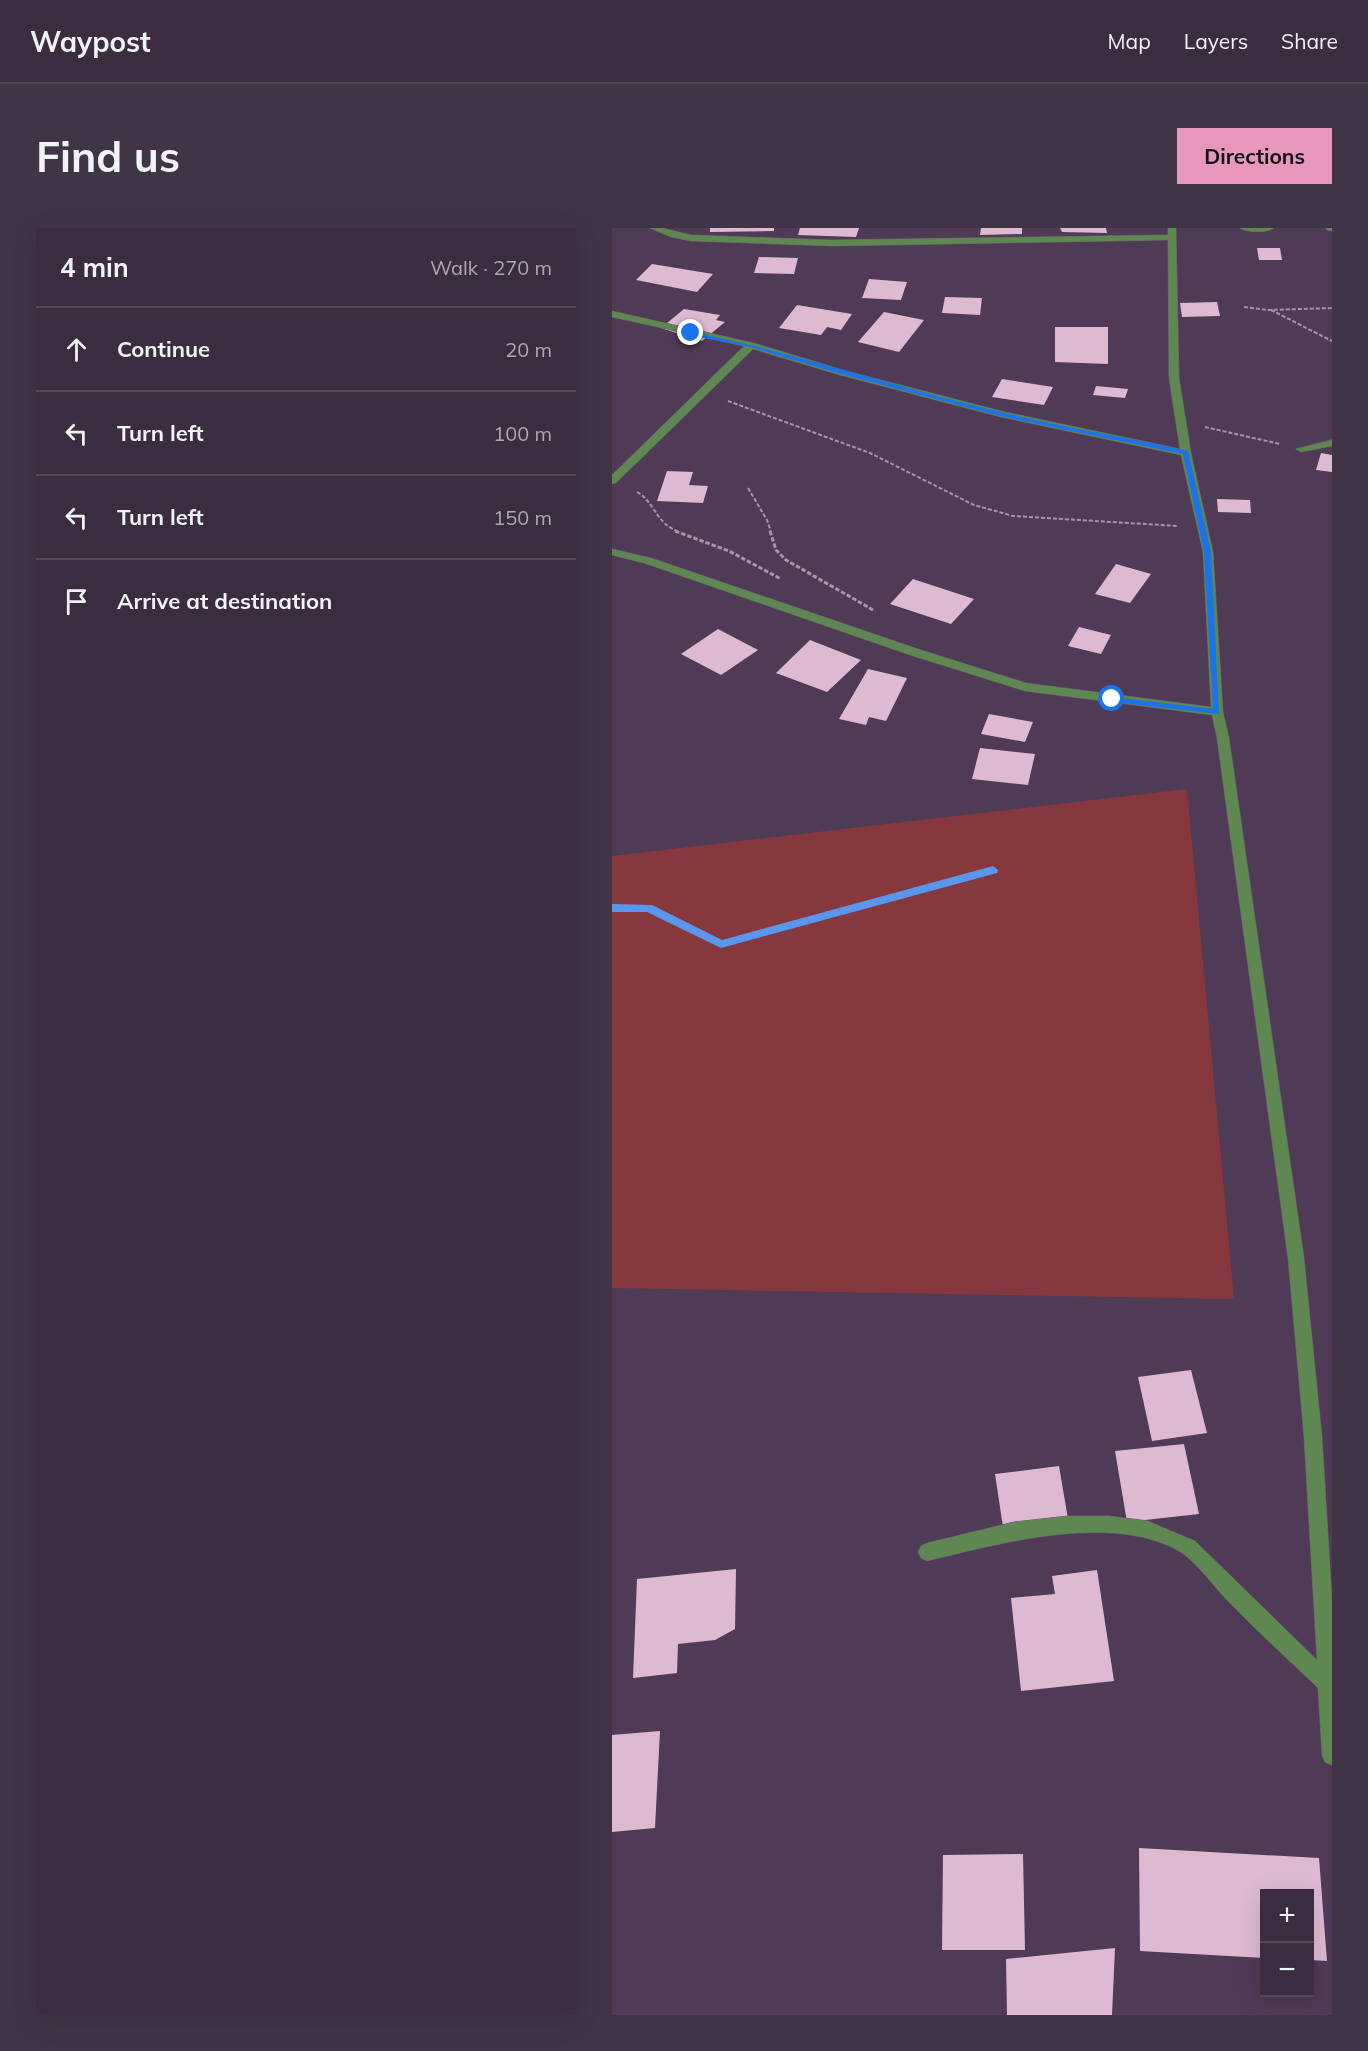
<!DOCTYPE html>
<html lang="en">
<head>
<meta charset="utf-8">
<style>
	:root { --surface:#3b2c40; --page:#423447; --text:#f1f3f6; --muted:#aca7b1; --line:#544859; --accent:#e797bd }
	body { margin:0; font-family:Mulish,sans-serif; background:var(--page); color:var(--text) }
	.controls { position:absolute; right:18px; bottom:18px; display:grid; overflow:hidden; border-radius:0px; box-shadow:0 6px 24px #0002 }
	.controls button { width:54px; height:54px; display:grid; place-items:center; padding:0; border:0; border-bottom:2px solid var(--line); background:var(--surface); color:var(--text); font:30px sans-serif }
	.stop { position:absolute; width:18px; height:18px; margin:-14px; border:4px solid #1a73e8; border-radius:50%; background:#fff }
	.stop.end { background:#1a73e8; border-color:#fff; box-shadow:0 2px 6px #0008 }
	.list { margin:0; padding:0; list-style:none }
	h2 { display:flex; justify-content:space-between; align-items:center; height:78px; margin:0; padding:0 24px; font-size:26px }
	h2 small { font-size:20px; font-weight:400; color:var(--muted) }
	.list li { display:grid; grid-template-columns:39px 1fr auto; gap:18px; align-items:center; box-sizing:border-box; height:84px; padding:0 24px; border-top:2px solid var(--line) }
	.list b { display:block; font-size:22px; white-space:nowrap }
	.list em { font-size:20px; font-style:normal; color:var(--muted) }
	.icon { flex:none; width:33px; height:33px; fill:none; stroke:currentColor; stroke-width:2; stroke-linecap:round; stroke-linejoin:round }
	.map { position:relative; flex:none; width:720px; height:1787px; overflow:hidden; border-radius:0px }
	header { display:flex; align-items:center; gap:36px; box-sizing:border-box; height:84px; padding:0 30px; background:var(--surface); border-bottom:2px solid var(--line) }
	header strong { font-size:28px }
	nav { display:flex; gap:33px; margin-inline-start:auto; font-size:21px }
	.intro { display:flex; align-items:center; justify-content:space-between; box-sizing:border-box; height:144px; padding:0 36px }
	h1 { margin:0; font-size:42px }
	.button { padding:15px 27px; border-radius:0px; background:var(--accent); color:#111; font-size:21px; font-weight:700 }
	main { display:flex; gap:36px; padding:0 36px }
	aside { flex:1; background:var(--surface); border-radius:0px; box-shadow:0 6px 24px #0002 }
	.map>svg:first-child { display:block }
	.green { fill:#85393f }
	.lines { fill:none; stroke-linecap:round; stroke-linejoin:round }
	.stream { fill:#5a96ec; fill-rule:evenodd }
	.building { fill:#ddbad2 }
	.minor-casing { stroke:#6b5971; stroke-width:1 }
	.path-far1 { stroke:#a595a9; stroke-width:2; stroke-dasharray:4 2; stroke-linecap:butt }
	.path { stroke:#a595a9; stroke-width:3; stroke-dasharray:4.5 2; stroke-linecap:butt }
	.minor { fill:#5f8751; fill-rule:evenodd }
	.route { fill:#1a73e8 }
</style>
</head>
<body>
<header>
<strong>Waypost</strong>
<nav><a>Map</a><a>Layers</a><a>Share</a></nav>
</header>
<div class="intro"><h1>Find us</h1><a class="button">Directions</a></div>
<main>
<aside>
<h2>4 min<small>Walk · 270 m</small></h2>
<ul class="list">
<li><svg class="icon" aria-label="ahead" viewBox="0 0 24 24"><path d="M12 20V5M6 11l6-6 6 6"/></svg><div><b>Continue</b></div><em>20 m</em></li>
<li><svg class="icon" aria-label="left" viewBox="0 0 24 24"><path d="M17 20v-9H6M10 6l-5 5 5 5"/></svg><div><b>Turn left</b></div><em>100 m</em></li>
<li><svg class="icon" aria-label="left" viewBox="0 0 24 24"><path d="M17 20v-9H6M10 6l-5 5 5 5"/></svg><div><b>Turn left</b></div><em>150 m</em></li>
<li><svg class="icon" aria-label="arrive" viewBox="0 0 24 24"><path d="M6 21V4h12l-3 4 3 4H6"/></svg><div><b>Arrive at destination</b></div></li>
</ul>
</aside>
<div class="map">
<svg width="720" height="1787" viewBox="0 0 720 1787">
	<rect width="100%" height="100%" fill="#4f3b55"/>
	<!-- green -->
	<path class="green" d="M575 561 622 1071 0 1060V628Z"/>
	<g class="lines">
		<!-- stream -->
		<path class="stream" d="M381 638 386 642 385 645 109 720 35 684H0V676L40 677 110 712Z"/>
	</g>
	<!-- building -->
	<g class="building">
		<path d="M98 0H162V3L98 4Z"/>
		<path d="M188 0H247L244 9 186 7Z"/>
		<path d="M369 0H410V6L368 7Z"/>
		<path d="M448 0H494L495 5 450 4Z"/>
		<path d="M645 20H668L670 32H647Z"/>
		<path d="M147 29 186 30 182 46 142 45Z"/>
		<path d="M40 36 101 46 85 64 24 52Z"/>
		<path d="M257 51 295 54 289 72 250 70Z"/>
		<path d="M333 69 370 70 368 87 330 85Z"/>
		<path d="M605 74 608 88 570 89 568 75Z"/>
		<path d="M185 77 240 86 229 102 215 99 209 107 167 100Z"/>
		<path d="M72 81 108 87 104 92 113 94 90 113 49 100Z"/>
		<path d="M272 84 312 92 287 124 246 114Z"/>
		<path d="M443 99H496V136L443 134Z"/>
		<path d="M390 151 441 159 432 177 380 169Z"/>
		<path d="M484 158 516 161 513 170 481 167Z"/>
		<path d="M709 225 720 227V244L704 242Z"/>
		<path d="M55 243 81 244 77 257 96 258 91 275 45 273Z"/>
		<path d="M605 271 638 272 639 285 606 284Z"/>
		<path d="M504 336 539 346 518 375 483 366Z"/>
		<path d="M301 351 362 371 339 396 278 376Z"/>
		<path d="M467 399 499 407 489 426 456 418Z"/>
		<path d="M106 401 146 422 109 447 69 426Z"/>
		<path d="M198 412 249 432 215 464 164 445Z"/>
		<path d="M256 441 295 450 274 493 257 489 254 497 227 491Z"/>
		<path d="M377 486 421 494 413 514 369 506Z"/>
		<path d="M368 520 423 526 416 557 360 551Z"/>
		<path d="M579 1142 595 1205 540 1213 526 1149Z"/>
		<path d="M572 1216 587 1286 515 1294 503 1223Z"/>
		<path d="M447 1238 456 1291 391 1299 383 1246Z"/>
		<path d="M124 1341 123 1401 103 1412 66 1416 65 1445 21 1450 25 1351Z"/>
		<path d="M485 1342 502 1453 409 1463 399 1370 443 1366 440 1348Z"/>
		<path d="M48 1503 43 1600 0 1604V1507Z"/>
		<path d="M527 1620 707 1630 715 1733 698 1732V1666H652V1730L528 1723Z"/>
		<path d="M411 1626 413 1722H330L331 1627Z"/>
		<path d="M503 1720 500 1787H395L394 1731Z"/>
	</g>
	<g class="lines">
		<defs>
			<g id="minor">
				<path d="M38 0H50L79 7 220 12 556 7V0H564L567 150 579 225 601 324 611 484 617 510 692 1030 710 1209 720 1372V1537L713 1534 710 1527 706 1460C677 1432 646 1404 617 1374 604 1361 584 1334 570 1325 503 1283 386 1316 315 1333L309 1330 306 1324 309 1318 315 1315 402 1294 456 1288H497L536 1293 583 1313 705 1432 692 1209 676 1030 605 510 600 487 413 463 298 427 32 335 0 327V321L39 330 306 421 414 455 599 479 591 324 569 227 389 189 228 147 141 121 4 255 0 256V247L132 118 0 89V83L142 115 234 143 393 184 568 221 557 150 556 12 220 18 79 13 59 9Z"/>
				<path d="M628 0H662C655 5 635 5 628 0Z"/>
				<path d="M714 0H720V3L715 2Z"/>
				<path d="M720 212V218L689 224 684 221Z"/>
			</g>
		</defs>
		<!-- minor casing -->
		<use href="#minor" class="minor-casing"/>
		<!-- path-far1 -->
		<g class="path-far1">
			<path d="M632 79 657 82 720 80"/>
			<path d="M659 82 720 113"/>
			<path d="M116 173 258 225 362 277 401 288 566 298"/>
			<path d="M593 199 668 216"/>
			<path d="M136 260 155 292 159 304"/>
			<path d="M25 264C43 274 43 295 67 304"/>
		</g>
		<!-- path -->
		<g class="path">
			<path d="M63 303 117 323 169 351"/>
			<path d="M158 303 164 322 174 332 263 383"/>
		</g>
		<!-- minor -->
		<use href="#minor" class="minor"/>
	</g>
	<!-- route -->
	<path class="route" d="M79 104C185 125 288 161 393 185 454 200 516 209 576 223L599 324 607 486 500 474 496 471 500 469 601 481 592 324 571 226 392 189 229 146 138 119 77 107Z"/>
</svg>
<div class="controls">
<button>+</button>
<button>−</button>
</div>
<div class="stop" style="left:500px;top:471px"></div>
<div class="stop end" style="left:79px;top:105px"></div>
</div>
</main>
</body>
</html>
